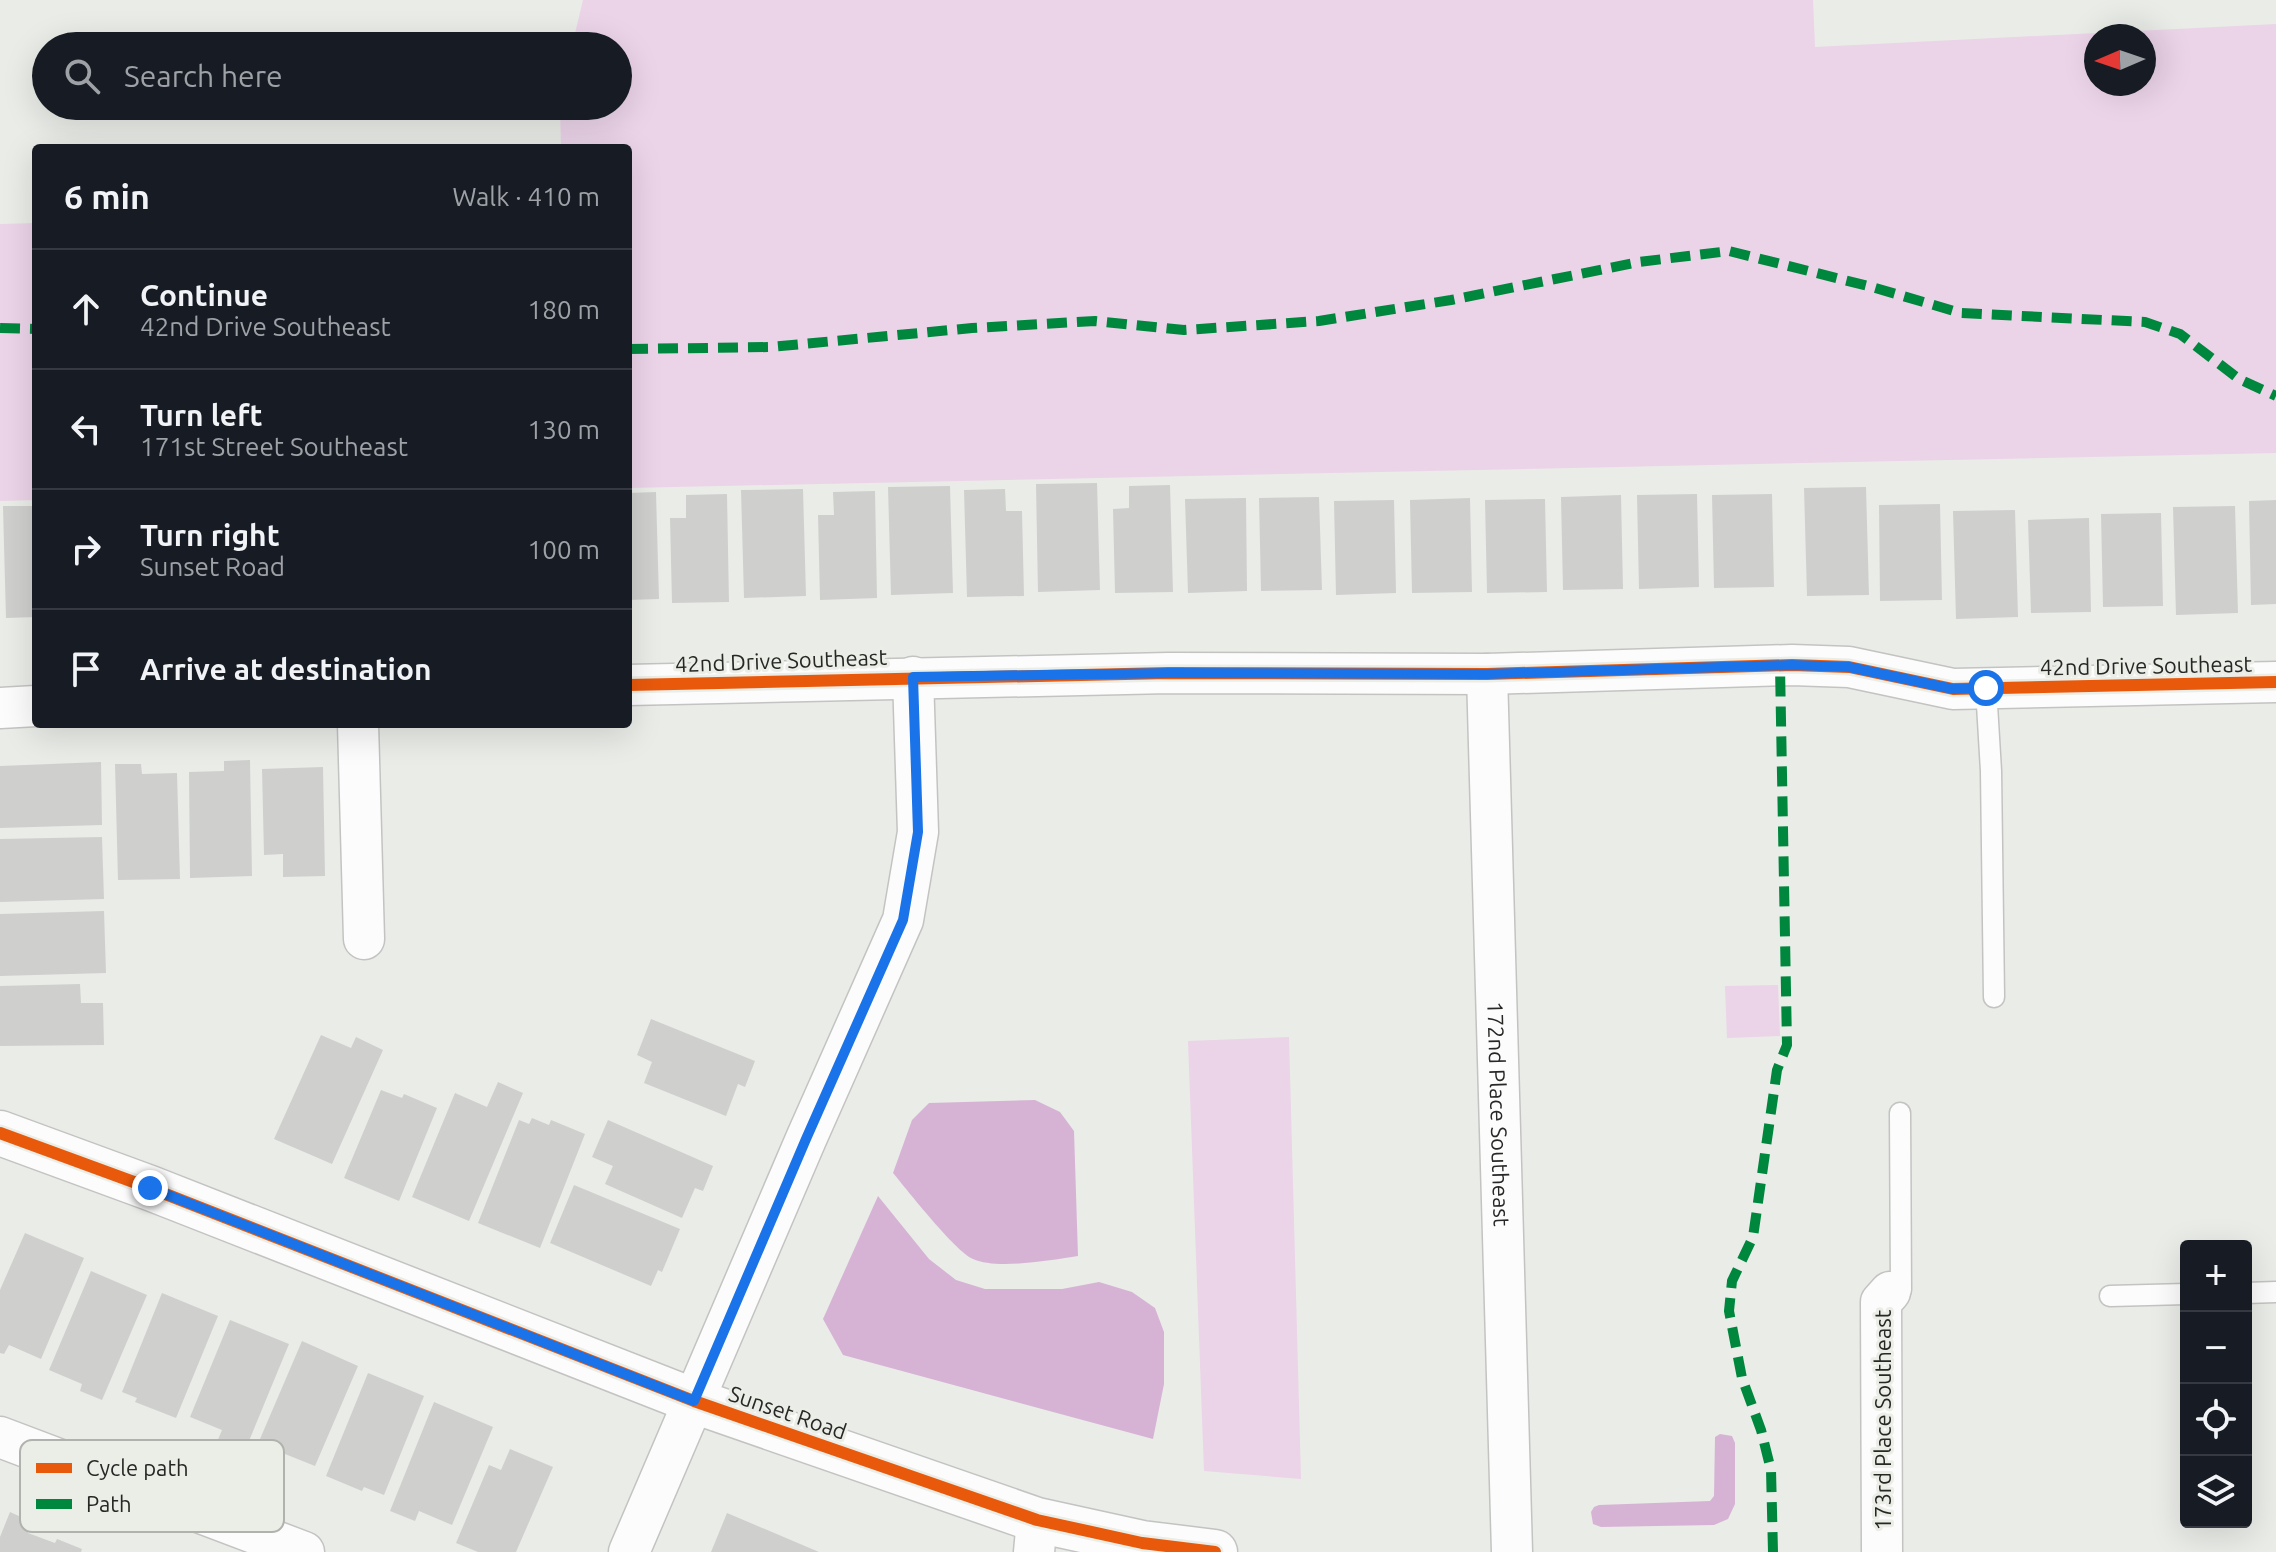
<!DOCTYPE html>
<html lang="en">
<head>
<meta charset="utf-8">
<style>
	:root { --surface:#171b24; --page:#20242c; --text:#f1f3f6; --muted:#9ea1a6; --line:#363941 }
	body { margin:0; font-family:Ubuntu,sans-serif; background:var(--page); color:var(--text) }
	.controls { position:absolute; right:24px; bottom:24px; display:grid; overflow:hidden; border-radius:8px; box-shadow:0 8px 32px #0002 }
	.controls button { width:72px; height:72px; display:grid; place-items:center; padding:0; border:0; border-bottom:2px solid var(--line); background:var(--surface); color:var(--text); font:40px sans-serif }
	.compass { position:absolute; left:2084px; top:24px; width:72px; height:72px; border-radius:50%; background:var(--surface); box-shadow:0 8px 32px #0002; rotate:268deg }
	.stop { position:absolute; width:24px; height:24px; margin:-18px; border:6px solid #1a73e8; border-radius:50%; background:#fff }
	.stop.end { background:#1a73e8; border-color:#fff; box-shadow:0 2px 8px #0008 }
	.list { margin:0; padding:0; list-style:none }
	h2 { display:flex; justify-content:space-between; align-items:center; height:104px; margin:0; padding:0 32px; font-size:34px }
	h2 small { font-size:26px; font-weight:400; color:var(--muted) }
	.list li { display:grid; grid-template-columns:52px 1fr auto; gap:24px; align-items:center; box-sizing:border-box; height:120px; padding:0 32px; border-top:2px solid var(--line) }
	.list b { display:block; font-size:30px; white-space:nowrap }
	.list p { margin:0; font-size:26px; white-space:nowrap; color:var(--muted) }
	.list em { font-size:26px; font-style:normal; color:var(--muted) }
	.icon { flex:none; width:44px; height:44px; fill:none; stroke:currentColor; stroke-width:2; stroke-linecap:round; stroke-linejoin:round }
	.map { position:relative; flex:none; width:2276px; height:1552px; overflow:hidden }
	.search { position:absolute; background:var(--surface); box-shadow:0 8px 32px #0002; left:32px; top:32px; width:600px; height:88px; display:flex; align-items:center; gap:20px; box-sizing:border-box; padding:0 28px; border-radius:44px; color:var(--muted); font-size:30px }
	.panel { position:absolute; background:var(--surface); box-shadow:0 8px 32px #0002; left:32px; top:144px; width:600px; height:584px; border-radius:8px }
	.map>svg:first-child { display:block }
	.green { fill:#ebd3e8; fill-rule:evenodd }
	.water { fill:#d6b3d4 }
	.building { fill:#cfd0ce }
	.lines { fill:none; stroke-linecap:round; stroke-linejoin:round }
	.service-casing { stroke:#c3c4c2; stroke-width:23 }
	.minor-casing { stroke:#c3c4c2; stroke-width:43 }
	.tertiary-casing { stroke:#c3c4c2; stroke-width:47 }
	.service { stroke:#fcfcfc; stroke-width:20 }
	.minor { stroke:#fcfcfc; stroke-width:40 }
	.tertiary { stroke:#fcfcfc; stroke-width:44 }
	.quiet { stroke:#00873e; stroke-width:10; stroke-dasharray:20 10; stroke-linecap:butt }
	.cycleway-casing { stroke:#ebede7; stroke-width:17 }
	.cycleway { stroke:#e8590c; stroke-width:12 }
	.route { stroke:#1a73e8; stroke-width:10 }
	.labels { text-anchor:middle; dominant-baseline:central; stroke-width:6; stroke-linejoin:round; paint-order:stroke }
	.street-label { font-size:22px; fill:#272826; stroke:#ebede7 }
	.key { fill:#ebede7; stroke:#b0b2ad; stroke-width:2 }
	.key-label { font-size:22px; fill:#272826 }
</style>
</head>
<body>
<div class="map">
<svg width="2276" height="1552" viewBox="0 0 2276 1552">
	<rect width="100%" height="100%" fill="#eaece8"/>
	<!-- green -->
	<g class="green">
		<path d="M583 0H1813L1815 47 2276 24V453L628 488V148H561L560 106H618V46H572ZM2144 36V84H2096V36Z"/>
		<path d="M36 223V500L0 501V224Z"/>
		<path d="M1778 985 1780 1036 1727 1038 1725 986Z"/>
		<path d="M1289 1037 1301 1479 1204 1471 1188 1041Z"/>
	</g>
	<!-- water -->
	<g class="water">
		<path d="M1035 1100 1060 1112 1074 1131 1078 1256C1051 1260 997 1270 973 1259 955 1251 908 1191 893 1173L912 1120 929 1103Z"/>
		<path d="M878 1196 929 1259 956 1280 985 1289H1062L1099 1282 1132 1292 1155 1308 1164 1332V1384L1153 1439 843 1355 823 1319Z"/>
		<path d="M1720 1434 1732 1436 1735 1443V1504L1728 1519 1714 1525 1601 1527 1593 1524 1591 1512 1594 1507 1599 1505 1710 1501 1714 1496 1715 1437Z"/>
	</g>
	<!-- building -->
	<g class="building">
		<path d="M1097 483 1100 590 1038 592 1036 484Z"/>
		<path d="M1170 485 1173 592 1115 593 1113 509 1129 508V486Z"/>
		<path d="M950 486 953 593 891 595 888 487Z"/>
		<path d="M1866 487 1869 595 1807 596 1804 488Z"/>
		<path d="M803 489 806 596 744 598 741 490Z"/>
		<path d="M1005 489 1006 511H1022L1024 596 967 597 964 490Z"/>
		<path d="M875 491 877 598 820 600 818 515H834L833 492Z"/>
		<path d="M656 492 659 599 628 600V493Z"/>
		<path d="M727 494 729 602 672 603 670 518H686V495Z"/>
		<path d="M1697 494 1699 587 1639 589 1637 495Z"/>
		<path d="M1772 494 1774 587 1714 588 1712 495Z"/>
		<path d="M1621 495 1623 589 1563 590 1561 497Z"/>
		<path d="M1319 497 1322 590 1261 591 1259 498Z"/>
		<path d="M1246 498 1247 591 1188 593 1185 499Z"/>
		<path d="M1470 498 1472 592 1412 593 1410 500Z"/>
		<path d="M1545 499 1547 592 1487 593 1485 500Z"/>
		<path d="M1394 500 1396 593 1336 595 1334 501Z"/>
		<path d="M2276 500V604L2251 605 2249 501Z"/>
		<path d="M1940 504 1942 600 1880 601 1879 505Z"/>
		<path d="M3 506H36V617L6 618Z"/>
		<path d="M2235 506 2238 613 2176 615 2173 507Z"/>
		<path d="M2015 510 2018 617 1956 619 1953 511Z"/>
		<path d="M2161 513 2163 606 2103 607 2101 514Z"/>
		<path d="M2089 518 2091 612 2031 613 2028 520Z"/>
		<path d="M250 760 252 876 190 878 189 772 224 771V761Z"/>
		<path d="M101 762 102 825 0 828V766Z"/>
		<path d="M115 764H141L142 774 177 773 180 879 118 880Z"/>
		<path d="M323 767 325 876 283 877V854L264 855 262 769Z"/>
		<path d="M102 837 104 899 0 902V839Z"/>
		<path d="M104 911 106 973 0 976V914Z"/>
		<path d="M80 984 81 1003H103L104 1045 0 1046V986Z"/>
		<path d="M651 1019 755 1061 745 1087 738 1084 726 1116 644 1083 652 1062 637 1055Z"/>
		<path d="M321 1035 351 1048 356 1037 383 1050 332 1164 274 1139Z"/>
		<path d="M498 1082 523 1093 469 1221 412 1197 455 1093 487 1107Z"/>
		<path d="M381 1090 402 1098 404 1094 437 1108 399 1201 344 1178Z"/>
		<path d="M532 1118 549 1125 551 1120 585 1134 540 1248 478 1223 519 1120 529 1124Z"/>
		<path d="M608 1120 713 1166 703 1191 695 1188 682 1218 605 1184 613 1166 592 1157Z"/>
		<path d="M574 1185 680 1229 662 1272 658 1270 651 1286 550 1243Z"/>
		<path d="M25 1233 84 1258 41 1359 9 1345 4 1354 0 1353V1290Z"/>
		<path d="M91 1271 147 1295 102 1400 80 1391 82 1384 49 1370Z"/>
		<path d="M162 1293 218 1316 176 1418 135 1402 137 1398 122 1392Z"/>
		<path d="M230 1320 289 1344 244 1453 217 1442 222 1430 190 1417Z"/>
		<path d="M302 1341 358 1366 315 1466 285 1454 280 1464 254 1453Z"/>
		<path d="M368 1373 424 1396 384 1495 364 1487 362 1491 326 1476Z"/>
		<path d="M434 1402 493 1427 452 1525 419 1511 415 1521 390 1511Z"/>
		<path d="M510 1449 553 1467 516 1552H478L456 1543 489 1465 501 1470Z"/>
		<path d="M10 1512 32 1522 28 1533 55 1543 57 1539 82 1549 81 1552H0V1537Z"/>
		<path d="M727 1513 819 1552H711Z"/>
	</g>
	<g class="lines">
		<defs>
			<g id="service">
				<path d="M1986 688 1991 771 1994 997"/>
				<path d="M1890 1292 1901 1290 1900 1113"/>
				<path d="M2246 1293 2276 1292"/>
				<path d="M2110 1296 2186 1294"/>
			</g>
			<g id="minor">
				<path id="s1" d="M1487 674 1512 1552"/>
				<path d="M628 685 1169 673 1487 674 1792 665 1849 667 1953 689 2276 682"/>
				<path d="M0 708 36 706"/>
				<path d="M358 724 364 939"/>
				<path d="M0 1437 304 1552"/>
				<path d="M629 1552 806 1139 903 920 918 832 913 677"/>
				<path d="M1034 1552 1037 1520"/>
				<path d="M1882 1552 1881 1302 1890 1292"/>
			</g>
			<path id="tertiary" d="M0 1133 150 1188 694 1401 1037 1520 1142 1543 1215 1552"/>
		</defs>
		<!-- service casing -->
		<use href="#service" class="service-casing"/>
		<!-- minor casing -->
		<use href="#minor" class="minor-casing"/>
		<!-- tertiary casing -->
		<use href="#tertiary" class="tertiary-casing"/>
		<!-- service -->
		<use href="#service" class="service"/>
		<!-- minor -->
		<use href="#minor" class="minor"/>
		<!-- tertiary -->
		<use href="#tertiary" class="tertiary"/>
		<!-- quiet -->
		<g class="quiet">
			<path d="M0 328 36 329"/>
			<path d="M628 349 771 347 972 328 1095 321 1184 330 1319 321 1451 300 1639 262 1729 251 1872 287 1961 313 2145 322 2180 334 2239 379 2276 396"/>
			<path d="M1773 1552 1771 1470 1761 1430 1742 1378 1729 1311 1732 1281 1753 1237 1777 1070 1787 1045 1780 666"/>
		</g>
		<defs>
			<g id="cycleway">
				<path d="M628 685 1169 673 1487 674 1792 665 1849 667 1953 689 2276 682"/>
				<path d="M0 1133 150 1188 694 1401 1037 1520 1142 1543 1215 1552"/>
			</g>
		</defs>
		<!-- cycleway casing -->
		<use href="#cycleway" class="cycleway-casing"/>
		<!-- cycleway -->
		<use href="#cycleway" class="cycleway"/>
	</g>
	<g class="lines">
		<!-- route -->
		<path class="route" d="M150 1188 694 1401 806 1139 903 920 918 832 913 677 1169 673 1487 674 1792 665 1849 667 1953 689 1986 688"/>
	</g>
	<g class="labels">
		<!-- street labels -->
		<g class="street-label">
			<text transform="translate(781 660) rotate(-2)">42nd Drive Southeast</text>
			<text transform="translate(2146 665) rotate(-1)">42nd Drive Southeast</text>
			<text stroke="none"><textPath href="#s1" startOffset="440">172nd Place Southeast</textPath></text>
			<text transform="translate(788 1412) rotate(19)">Sunset Road</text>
			<text transform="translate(1882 1420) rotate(-90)">173rd Place Southeast</text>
		</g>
	</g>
	<!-- legend -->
	<rect x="20" y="1440" width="264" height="92" rx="12" class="key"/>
	<rect x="36" y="1463" width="36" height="10" fill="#e8590c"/>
	<rect x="36" y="1499" width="36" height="10" fill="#00873e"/>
	<g class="key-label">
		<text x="86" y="1476">Cycle path</text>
		<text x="86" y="1512">Path</text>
	</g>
</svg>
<div class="controls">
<button>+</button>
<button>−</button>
<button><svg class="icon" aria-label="locate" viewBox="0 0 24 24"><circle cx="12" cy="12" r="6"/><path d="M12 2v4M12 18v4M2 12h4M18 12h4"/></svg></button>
<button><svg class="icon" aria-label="layers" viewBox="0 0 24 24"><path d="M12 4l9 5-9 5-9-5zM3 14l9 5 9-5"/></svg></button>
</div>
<svg class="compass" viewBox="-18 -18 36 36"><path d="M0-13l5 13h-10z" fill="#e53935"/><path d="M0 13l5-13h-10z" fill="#9ea1a6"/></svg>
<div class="stop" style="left:1986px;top:688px"></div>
<div class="stop end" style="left:150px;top:1188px"></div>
<div class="search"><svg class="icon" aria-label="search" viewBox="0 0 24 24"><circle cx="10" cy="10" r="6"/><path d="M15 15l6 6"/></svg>Search here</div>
<section class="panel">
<h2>6 min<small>Walk · 410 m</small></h2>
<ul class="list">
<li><svg class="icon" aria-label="ahead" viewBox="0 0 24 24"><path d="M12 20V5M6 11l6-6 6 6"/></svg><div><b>Continue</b><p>42nd Drive Southeast</p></div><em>180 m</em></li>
<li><svg class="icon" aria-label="left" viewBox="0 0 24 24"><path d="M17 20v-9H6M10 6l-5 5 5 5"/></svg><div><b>Turn left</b><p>171st Street Southeast</p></div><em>130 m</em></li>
<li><svg class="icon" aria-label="right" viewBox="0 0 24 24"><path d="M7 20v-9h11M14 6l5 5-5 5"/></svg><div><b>Turn right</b><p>Sunset Road</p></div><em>100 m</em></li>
<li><svg class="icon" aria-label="arrive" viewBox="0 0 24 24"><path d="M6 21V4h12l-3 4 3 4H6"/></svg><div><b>Arrive at destination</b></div></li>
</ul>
</section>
</div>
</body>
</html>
